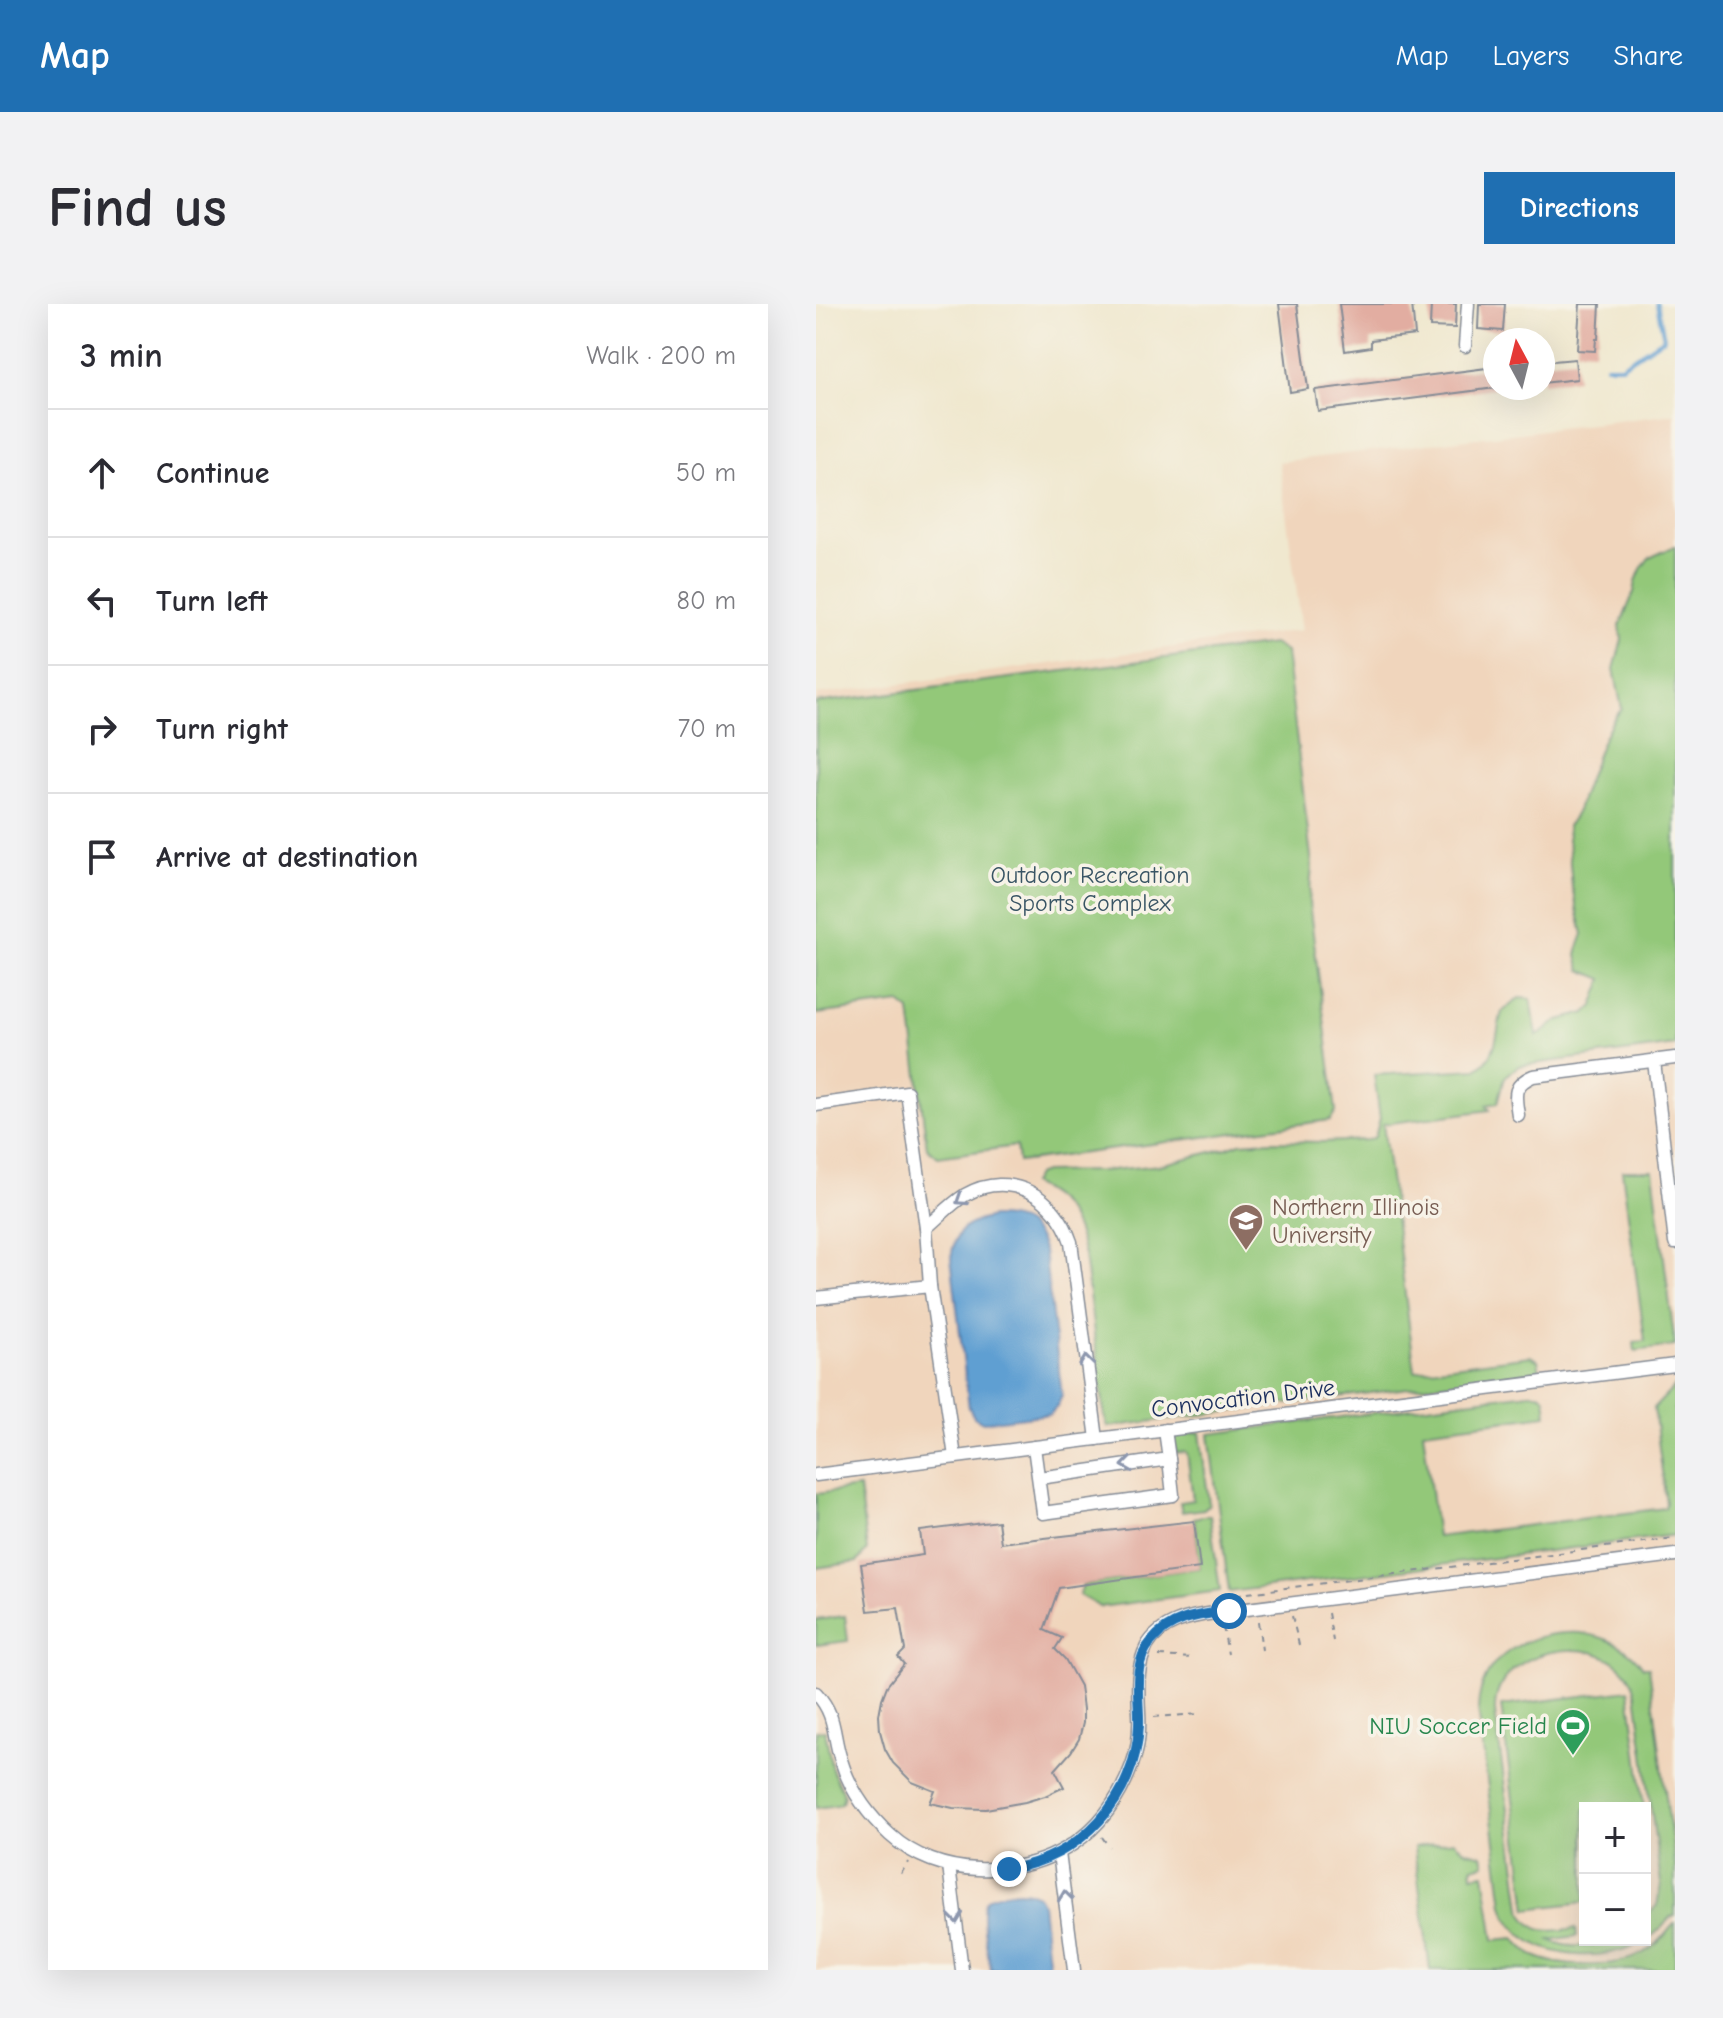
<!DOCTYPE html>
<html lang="en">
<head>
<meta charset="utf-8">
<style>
	:root { --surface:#fff; --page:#f2f2f3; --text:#2b2b33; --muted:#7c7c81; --line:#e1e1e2; --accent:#1f6fb2 }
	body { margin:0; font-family:"Comic Neue",sans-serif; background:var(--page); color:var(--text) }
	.controls { position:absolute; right:24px; bottom:24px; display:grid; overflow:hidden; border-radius:0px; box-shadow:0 8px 32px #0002 }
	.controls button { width:72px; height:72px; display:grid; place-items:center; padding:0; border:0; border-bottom:2px solid var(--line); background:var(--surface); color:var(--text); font:40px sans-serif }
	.compass { position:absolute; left:667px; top:24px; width:72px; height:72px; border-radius:50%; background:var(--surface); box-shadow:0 8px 32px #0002; rotate:353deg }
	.stop { position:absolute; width:24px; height:24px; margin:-18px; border:6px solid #1f6fb2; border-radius:50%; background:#fff }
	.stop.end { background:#1f6fb2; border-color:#fff; box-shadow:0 2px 8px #0008 }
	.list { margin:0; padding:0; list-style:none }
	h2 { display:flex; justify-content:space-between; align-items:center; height:104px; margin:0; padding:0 32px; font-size:34px }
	h2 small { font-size:26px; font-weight:400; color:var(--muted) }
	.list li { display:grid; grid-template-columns:52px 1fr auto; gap:24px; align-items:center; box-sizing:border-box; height:128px; padding:0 32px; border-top:2px solid var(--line) }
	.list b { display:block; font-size:30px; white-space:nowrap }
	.list em { font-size:26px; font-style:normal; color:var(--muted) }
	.icon { flex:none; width:44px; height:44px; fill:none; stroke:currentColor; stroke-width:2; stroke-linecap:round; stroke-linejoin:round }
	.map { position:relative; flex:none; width:859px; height:1666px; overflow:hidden; border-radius:0px }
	header { display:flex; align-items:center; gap:48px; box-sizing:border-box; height:112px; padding:0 40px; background:var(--accent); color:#fff }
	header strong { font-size:38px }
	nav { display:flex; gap:44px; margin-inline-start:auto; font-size:28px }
	.intro { display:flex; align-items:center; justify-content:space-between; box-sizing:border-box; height:192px; padding:0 48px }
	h1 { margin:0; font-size:56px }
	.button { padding:20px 36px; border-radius:0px; background:var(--accent); color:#fff; font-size:28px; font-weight:700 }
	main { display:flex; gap:48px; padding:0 48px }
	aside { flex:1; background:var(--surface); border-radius:0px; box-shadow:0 8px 32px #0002 }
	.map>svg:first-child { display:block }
	.built { fill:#f0d5bc; fill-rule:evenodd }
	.green { fill:#93c879; stroke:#577c6c; stroke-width:2; fill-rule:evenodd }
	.water { fill:#5f9fd2; stroke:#3d6798; stroke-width:2 }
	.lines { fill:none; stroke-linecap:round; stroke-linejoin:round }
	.stream { stroke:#5f9fd2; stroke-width:4 }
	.building { fill:#e2ada1 }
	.minor-casing { stroke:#868c96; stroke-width:15 }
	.path { stroke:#868c96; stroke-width:2; stroke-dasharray:6 6; stroke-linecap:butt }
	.minor { stroke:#fff; stroke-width:12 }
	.oneway { stroke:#8d97ae }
	.route { stroke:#1f6fb2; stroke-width:10 }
	.labels { text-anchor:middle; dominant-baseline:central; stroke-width:7; stroke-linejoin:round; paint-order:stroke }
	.park-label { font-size:24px; fill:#395565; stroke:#f7f3e8 }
	.education-label { font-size:24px; fill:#785e54; stroke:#f7f3e8; text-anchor:start }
	.street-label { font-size:24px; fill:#1b2f5e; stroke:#f7f3e8 }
	.leisure-label { font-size:24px; fill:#27864d; stroke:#f7f3e8; text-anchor:end }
</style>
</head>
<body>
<header>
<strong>Map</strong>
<nav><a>Map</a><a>Layers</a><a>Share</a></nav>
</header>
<div class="intro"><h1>Find us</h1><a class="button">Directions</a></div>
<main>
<aside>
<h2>3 min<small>Walk · 200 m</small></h2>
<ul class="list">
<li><svg class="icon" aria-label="ahead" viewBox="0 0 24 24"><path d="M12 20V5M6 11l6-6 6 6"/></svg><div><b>Continue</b></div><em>50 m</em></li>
<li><svg class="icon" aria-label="left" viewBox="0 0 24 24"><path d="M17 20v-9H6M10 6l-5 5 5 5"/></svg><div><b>Turn left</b></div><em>80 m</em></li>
<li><svg class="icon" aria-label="right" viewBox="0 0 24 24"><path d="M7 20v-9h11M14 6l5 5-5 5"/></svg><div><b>Turn right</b></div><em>70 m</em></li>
<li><svg class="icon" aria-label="arrive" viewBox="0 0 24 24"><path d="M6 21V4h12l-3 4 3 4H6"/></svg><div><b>Arrive at destination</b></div></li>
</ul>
</aside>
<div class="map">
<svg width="859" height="1666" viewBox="0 0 859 1666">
	<rect width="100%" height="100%" fill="#f7f3e8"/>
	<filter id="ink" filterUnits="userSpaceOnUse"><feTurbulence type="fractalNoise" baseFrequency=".0125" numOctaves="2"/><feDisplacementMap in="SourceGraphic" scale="16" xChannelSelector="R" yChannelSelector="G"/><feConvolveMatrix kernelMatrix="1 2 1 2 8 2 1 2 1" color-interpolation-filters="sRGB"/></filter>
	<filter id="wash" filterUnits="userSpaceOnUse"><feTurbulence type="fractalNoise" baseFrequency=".006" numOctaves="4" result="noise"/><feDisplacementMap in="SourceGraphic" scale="32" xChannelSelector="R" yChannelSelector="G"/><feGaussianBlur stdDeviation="1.8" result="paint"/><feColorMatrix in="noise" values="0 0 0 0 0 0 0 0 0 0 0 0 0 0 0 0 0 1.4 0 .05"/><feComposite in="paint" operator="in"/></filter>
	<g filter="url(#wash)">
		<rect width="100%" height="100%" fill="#f0e8cf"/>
		<!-- built -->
		<path class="built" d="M859 110V1666H0V391L486 326 463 158ZM769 1504H829V1636H769Z"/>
		<!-- green -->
		<g class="green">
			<path d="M859 242V741L702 762 689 773 682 799 670 801 674 806 567 820 599 1067 714 1052 722 1056 724 1067 292 1123 289 1115 268 951C260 916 249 895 215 880L220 871 228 868 286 867 344 861 411 844 424 839 455 837 506 838 553 836 559 833 564 814 558 771 661 765C683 749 679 732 686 708L703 694 715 695 721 732 743 716 770 709 777 702 787 675 765 666 761 652 763 641 767 630 756 583 751 522C761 511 763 501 768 487 777 463 788 423 806 405L798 365 806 336 804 322 818 288 820 277 825 265 833 254Z"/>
			<path d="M457 340 470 348 496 561 493 599 520 807 514 816 202 858 200 842 122 853 111 844 94 707 84 699 0 710V399Z"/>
			<path d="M806 866H837L859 1042 819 1047 818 1039 829 1037Z"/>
			<path d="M859 1082V1231L413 1288 393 1130 713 1089C732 1087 729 1095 731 1111L607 1127 621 1233 849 1204 850 1199 838 1104Z"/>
			<path d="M384 1128 393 1200 388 1205 366 1208 364 1198 377 1196 371 1148 360 1149 358 1134 363 1131Z"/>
			<path d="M43 1184 51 1246 41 1258 0 1264V1190Z"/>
			<path d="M386 1212H394L404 1287 284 1303 263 1291 267 1281 384 1264 378 1214Z"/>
			<path d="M29 1312 32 1337 0 1341V1316Z"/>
			<path d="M765 1329C791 1333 812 1342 827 1363H833L859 1561V1612L854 1613C820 1666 704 1666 687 1601L662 1405C664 1349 716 1327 765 1329ZM752 1346C783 1345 811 1357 820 1389L845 1580 841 1602 829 1613V1636C821 1636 811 1635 803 1636 777 1640 760 1648 734 1636L761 1632 760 1624C736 1628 714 1632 705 1604L679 1408C678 1367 716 1348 752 1346Z"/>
			<path d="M813 1386 828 1504H769V1598L711 1605 685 1402Z"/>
			<path d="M9 1426 16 1466 28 1491 26 1498 21 1501 0 1504V1427Z"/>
			<path d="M637 1537 648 1546 666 1551 668 1560 656 1563 657 1571 668 1569 678 1636 698 1634C704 1640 709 1646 716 1651 749 1666 807 1666 838 1642 846 1636 852 1626 859 1619V1666H614L598 1543Z"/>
		</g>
		<!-- water -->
		<g class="water">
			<path d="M176 913C204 912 219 920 228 947L246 1091 242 1101 234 1110 167 1118 158 1113 153 1104 135 954C139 926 149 919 176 913Z"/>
			<path d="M203 1587C216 1588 221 1587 226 1600L233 1666H175C173 1652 161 1606 171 1595 178 1589 194 1588 203 1587Z"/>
		</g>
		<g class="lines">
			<!-- stream -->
			<path class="stream" d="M790 62H805L848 34 841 0"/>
		</g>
		<g id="blocks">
			<!-- building -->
			<g class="building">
				<path d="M463 0H481L492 85 474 88Z"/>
				<path d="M523 0H596L599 31 555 36V43L529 47Z"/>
				<path d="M615 0H640L639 24 614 23Z"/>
				<path d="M663 0H689L687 27 662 25Z"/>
				<path d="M764 0H784L782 35H780L779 47 761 46Z"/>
				<path d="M759 55 761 75 727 79V58Z"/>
				<path d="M679 63V84L502 107 499 86Z"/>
				<path d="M182 1217 185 1239 378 1217 384 1264 243 1284 228 1326 246 1334 239 1345 249 1355 264 1382 267 1405V1419L263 1435 255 1448 239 1466 248 1483 229 1492 209 1498 170 1505 137 1504 114 1499 119 1487 96 1478 77 1459 69 1445 64 1427 63 1411 66 1395 71 1382 88 1360 82 1353 89 1346 82 1304 52 1307 45 1260 107 1251 104 1227Z"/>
			</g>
		</g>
	</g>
	<g filter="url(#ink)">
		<use href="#blocks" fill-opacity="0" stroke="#868c96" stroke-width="2"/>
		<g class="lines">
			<defs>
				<g id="minor">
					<path d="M649 42 652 0"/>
					<path d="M838 757 859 939"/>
					<path d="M0 801 91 788 110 924 114 982"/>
					<path d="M702 811C699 791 696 781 717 772L859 754"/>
					<path d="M110 924C123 913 135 900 149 891 195 865 240 893 255 938L281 1135"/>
					<path d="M0 994 114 982 139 1153"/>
					<path d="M349 1126 353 1155"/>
					<path d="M218 1143 227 1209 357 1191 353 1155 223 1174"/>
					<path d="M0 1171 859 1061"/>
					<path d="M0 1389C21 1412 16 1429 25 1456 34 1486 51 1510 74 1531 98 1553 130 1564 162 1565 235 1568 291 1530 316 1461 322 1445 324 1425 323 1408 322 1386 320 1363 331 1342 345 1318 375 1312 399 1309L859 1251"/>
					<path d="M243 1549 258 1666"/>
					<path d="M133 1562 146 1666"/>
				</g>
			</defs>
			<!-- minor casing -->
			<use href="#minor" class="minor-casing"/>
			<!-- path -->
			<g class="path">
				<path d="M408 1292 859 1234"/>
				<path d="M512 1309 517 1337"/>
				<path d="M476 1312 483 1341"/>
				<path d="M442 1318 446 1346"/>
				<path d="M407 1323 412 1350"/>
				<path d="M343 1352 377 1354"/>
				<path d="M338 1413 384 1410"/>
				<path d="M286 1533 293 1543"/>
				<path d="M85 1570 92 1558"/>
			</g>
			<!-- minor -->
			<use href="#minor" class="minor"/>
		</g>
		<!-- one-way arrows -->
		<defs><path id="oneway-chevron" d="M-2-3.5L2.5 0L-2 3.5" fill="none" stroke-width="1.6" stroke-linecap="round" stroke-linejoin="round" transform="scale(2)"/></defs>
		<g class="oneway">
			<use href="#oneway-chevron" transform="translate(145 896) rotate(147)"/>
			<use href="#oneway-chevron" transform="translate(270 1057) rotate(-97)"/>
			<use href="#oneway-chevron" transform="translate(311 1161) rotate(172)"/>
			<use href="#oneway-chevron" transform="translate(249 1592) rotate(-97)"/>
			<use href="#oneway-chevron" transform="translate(140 1614) rotate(83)"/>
		</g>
	</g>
	<g class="lines" filter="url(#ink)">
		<!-- route -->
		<path class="route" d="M193 1565C265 1554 320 1494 323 1421 324 1395 315 1360 335 1338 355 1313 383 1311 413 1307"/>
	</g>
	<!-- icons -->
	<defs>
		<symbol id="university-pin" viewBox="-11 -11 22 30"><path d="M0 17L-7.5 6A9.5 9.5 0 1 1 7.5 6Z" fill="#8d6e63" stroke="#f7f3e8"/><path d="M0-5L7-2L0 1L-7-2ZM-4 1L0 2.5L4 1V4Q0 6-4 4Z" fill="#fff"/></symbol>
		<symbol id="stadium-pin" viewBox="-11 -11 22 30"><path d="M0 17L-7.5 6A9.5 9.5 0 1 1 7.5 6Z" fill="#2e9e5b" stroke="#f7f3e8"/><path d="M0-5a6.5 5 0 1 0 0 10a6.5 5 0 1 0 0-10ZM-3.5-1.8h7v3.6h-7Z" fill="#fff"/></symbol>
	</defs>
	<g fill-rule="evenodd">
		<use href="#university-pin" x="410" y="897" width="40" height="54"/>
		<use href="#stadium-pin" x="737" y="1402" width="40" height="54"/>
	</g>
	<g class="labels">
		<!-- park labels -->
		<g class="park-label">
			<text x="274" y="571">Outdoor Recreation<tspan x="274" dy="28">Sports Complex</tspan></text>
		</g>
		<!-- education labels -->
		<g class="education-label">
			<text x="456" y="903">Northern Illinois<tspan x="456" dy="28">University</tspan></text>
		</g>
		<!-- street labels -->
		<g class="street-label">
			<text transform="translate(427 1094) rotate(-7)">Convocation Drive</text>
		</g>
		<!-- leisure labels -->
		<g class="leisure-label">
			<text x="731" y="1422">NIU Soccer Field</text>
		</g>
	</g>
</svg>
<div class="controls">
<button>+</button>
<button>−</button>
</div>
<svg class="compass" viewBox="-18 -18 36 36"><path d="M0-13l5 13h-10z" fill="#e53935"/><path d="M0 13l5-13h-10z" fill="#7c7c81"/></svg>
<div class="stop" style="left:413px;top:1307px"></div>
<div class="stop end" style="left:193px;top:1565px"></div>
</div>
</main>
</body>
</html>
